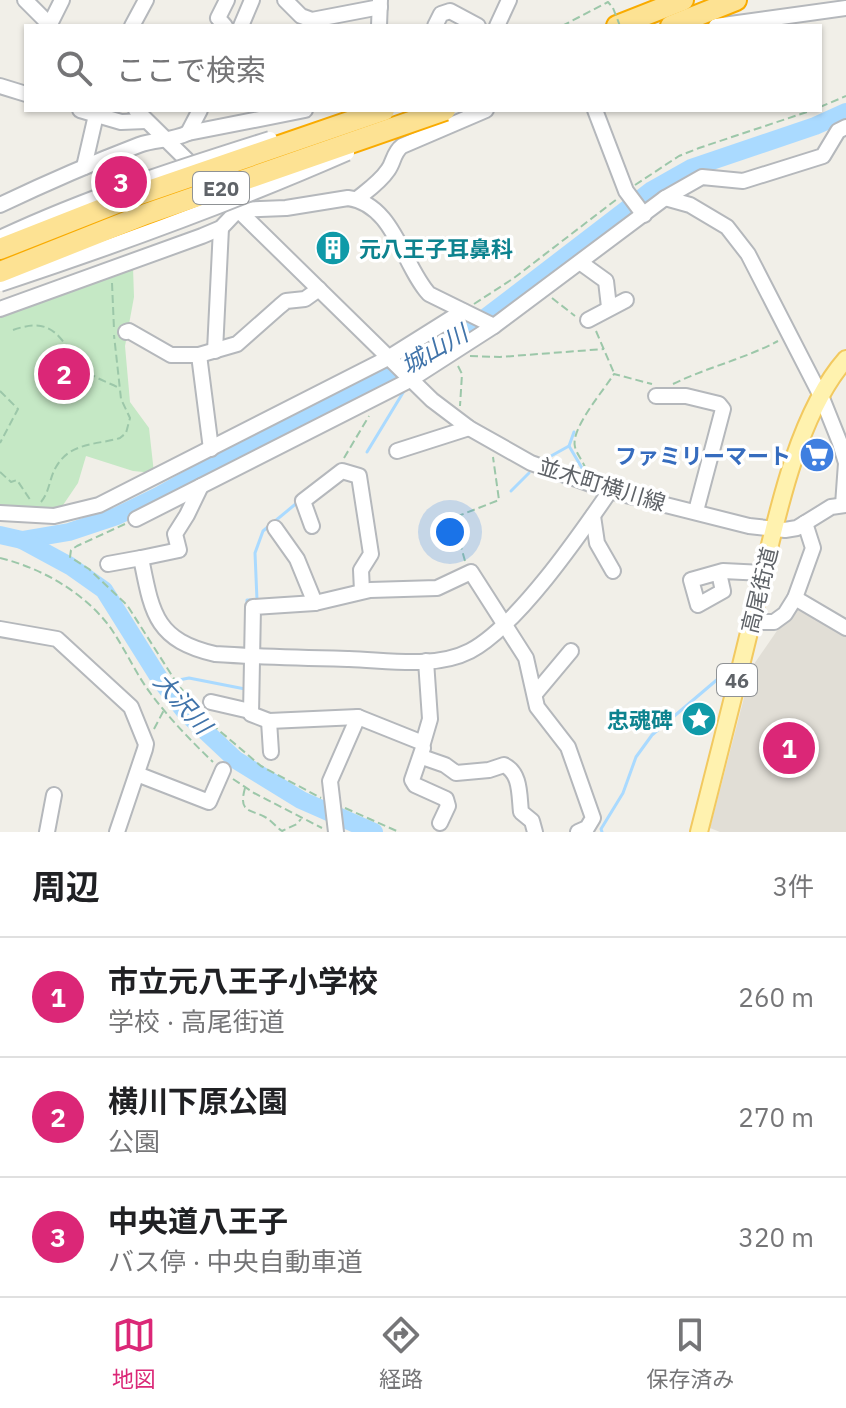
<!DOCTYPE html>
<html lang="ja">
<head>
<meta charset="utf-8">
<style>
	:root { --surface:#fff; --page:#f6f6f6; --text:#202124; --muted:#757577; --line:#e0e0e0; --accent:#db2777 }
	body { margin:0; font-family:"IBM Plex Sans","Noto Sans JP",sans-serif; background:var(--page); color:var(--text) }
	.you { position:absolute; left:450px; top:532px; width:28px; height:28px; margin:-20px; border:6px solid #fff; border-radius:50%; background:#1a73e8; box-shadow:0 0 0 12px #1a73e833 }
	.badge { display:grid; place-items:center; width:52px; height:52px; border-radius:50%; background:var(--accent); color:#fff; font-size:26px; font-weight:700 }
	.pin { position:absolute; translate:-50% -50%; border:4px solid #fff; box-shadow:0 2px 8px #0006 }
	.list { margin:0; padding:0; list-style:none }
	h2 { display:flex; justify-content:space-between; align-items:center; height:104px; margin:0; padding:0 32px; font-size:34px }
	h2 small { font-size:26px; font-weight:400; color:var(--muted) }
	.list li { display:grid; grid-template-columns:52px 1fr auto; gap:24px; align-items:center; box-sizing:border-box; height:120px; padding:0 32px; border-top:2px solid var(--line) }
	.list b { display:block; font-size:30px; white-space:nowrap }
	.list p { margin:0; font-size:26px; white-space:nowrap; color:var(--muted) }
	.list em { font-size:26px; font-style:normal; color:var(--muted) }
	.icon { flex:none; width:44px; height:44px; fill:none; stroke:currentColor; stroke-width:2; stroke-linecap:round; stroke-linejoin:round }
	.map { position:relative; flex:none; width:846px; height:832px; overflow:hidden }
	.search { position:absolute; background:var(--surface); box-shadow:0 2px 6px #0004; left:24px; right:24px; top:24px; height:88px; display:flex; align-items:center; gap:20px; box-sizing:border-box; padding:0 28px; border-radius:0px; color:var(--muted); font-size:30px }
	.sheet { height:464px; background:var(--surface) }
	nav { display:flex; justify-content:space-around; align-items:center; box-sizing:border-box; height:112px; border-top:2px solid var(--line); background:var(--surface); font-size:22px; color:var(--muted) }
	nav a { display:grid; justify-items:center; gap:4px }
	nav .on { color:var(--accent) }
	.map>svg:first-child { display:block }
	.education { fill:#e1ded6 }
	.green { fill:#c5e8c5 }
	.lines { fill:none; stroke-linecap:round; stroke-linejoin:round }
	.stream { stroke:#aadaff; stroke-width:3 }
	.river { stroke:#aadaff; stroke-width:18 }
	.minor-casing { stroke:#b5b8bc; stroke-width:18 }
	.major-casing { stroke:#f2c960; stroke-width:20 }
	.highway-casing { stroke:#f9ab00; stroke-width:24 }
	.path { stroke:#9cc7a9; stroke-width:2; stroke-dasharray:8 4; stroke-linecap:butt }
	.minor { stroke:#fff; stroke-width:14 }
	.major { stroke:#fff2af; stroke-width:16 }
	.highway { stroke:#fde293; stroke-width:20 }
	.minor-bridge-casing { stroke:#b5b8bc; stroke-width:18; stroke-linecap:butt }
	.highway-bridge-casing { stroke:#f9ab00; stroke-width:24; stroke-linecap:butt }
	.path-bridge { stroke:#9cc7a9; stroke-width:2; stroke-dasharray:8 4; stroke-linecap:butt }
	.minor-bridge { stroke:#fff; stroke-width:14 }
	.highway-bridge { stroke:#fde293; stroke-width:20 }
	.labels { text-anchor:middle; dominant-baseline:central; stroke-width:7; stroke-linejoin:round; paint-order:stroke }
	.shield { fill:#fff; stroke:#8f9295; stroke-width:2 }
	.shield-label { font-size:20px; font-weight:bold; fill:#5f6368 }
	.culture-label { font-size:22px; font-weight:bold; fill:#0d838f; stroke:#fff; text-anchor:start }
	.shop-label { font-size:22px; font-weight:bold; fill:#366cbe; stroke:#fff; text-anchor:end }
	.street-label { font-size:22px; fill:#5f6368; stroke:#fff }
	.water-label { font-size:24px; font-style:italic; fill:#4174aa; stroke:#fff }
</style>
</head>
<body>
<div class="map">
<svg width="846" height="832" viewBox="0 0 846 832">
	<rect width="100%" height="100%" fill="#f1efe8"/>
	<!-- education -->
	<path class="education" d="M794 606H801L846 633V832H720L710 828 752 667Z"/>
	<!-- green -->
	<path class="green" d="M133 267 134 297 125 346 130 402 149 428 154 473 133 471 86 456 78 483 59 511 0 509V315Z"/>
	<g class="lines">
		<!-- stream -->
		<g class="stream">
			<path d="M569 446 574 432"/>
			<path d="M367 452 404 391"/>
			<path d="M551 456 569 446 582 468"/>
			<path d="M511 491 529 473"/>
			<path d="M247 606V600H257L255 553 263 531 298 502"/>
			<path d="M471 658 485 649"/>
			<path d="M179 680 189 678 245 689V685"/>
			<path d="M163 684 170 682"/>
			<path d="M602 832 601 829 623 793 636 757 652 735 719 678"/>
		</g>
		<!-- river -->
		<g class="river">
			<path d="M0 535 22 540 69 532 117 516 158 496 273 432 434 351 477 324 652 190 691 168 815 126 846 112"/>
			<path d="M22 540 70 566 104 590 161 681 186 713 236 760 301 800 374 832"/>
		</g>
		<defs>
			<g id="minor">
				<path d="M25 0 51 26"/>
				<path d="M285 0 301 16 312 20 380 7"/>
				<path d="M50 24 62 0"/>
				<path d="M132 26 146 0"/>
				<path d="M225 26 218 18 227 0"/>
				<path d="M241 26 252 0"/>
				<path d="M379 26 380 0"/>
				<path d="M435 26 441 14 450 11 478 26"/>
				<path d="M497 26 509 0"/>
				<path d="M716 26 846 8"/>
				<path d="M0 86 26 94"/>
				<path d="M80 110 121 122 146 121"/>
				<path d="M136 110 198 171"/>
				<path d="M595 110 626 191 644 215"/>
				<path d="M188 133 200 110"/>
				<path d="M84 167 96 115"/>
				<path d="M665 198 690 205 727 227 748 254 822 398 840 443 846 463 843 505"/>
				<path d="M357 199C368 190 380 182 388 170 394 162 393 153 402 146L486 110"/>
				<path d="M0 205C46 183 92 163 139 145 155 139 172 141 188 133L305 110"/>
				<path d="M236 208 432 400 469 428 531 463 610 491 749 526 785 530 797 528 831 507 846 505"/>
				<path d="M581 263 606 281 609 307"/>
				<path d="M0 309 202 236 221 228 238 210 286 208 348 198C394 204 403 266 429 294L494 326 665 198 702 177 743 181 823 156 838 131 846 127"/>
				<path d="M588 320 626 300"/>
				<path d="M126 332 129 331 171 355H199L237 344 280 306 286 301 305 299 319 289"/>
				<path d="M215 351 221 228"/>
				<path d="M199 355 211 449"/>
				<path d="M656 396H686L719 404 723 409 696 511"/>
				<path d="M397 451 469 428"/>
				<path d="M201 486 187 515 175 534 179 550 141 558C152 613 155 640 215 654 260 657 305 658 349 659 387 660 435 669 470 651 517 626 579 536 610 491"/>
				<path d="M0 513 54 516 99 505 388 358 463 311"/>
				<path d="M593 516 597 543 613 571"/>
				<path d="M136 519 410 380 494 326"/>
				<path d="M312 526 303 501 342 471 359 476 371 554 361 570 362 591"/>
				<path d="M275 528 297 559 315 603"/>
				<path d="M108 564 141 558"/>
				<path d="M719 573 723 591 698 605 691 580 723 571 764 573"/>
				<path d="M795 598 846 628"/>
				<path d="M752 622H774L785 614 795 598 813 548 805 523"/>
				<path d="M0 629 57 639 131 707 146 744 145 749 117 832"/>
				<path d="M426 661 430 719 423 743 358 717 269 721 251 714 253 607 315 603 370 590 437 588 471 572 526 658 537 707 568 747 593 818 587 828 578 832"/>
				<path d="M535 694 571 651"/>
				<path d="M211 702 250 711"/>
				<path d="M269 721 271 752"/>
				<path d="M423 748 412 780 415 785 446 799 448 806 440 823"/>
				<path d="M422 757 445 765 456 773 489 770 504 765C521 773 519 795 521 812L532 821 535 832"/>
				<path d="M137 774 209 802 223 770"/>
				<path d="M47 832 54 795"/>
				<path d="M336 832 330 781 358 717"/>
			</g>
			<path id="major" d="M699 832C717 761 735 691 752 620 772 541 792 420 846 359"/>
			<g id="highway">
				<path d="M617 26 683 0"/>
				<path d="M671 26 736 0"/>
			</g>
		</defs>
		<!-- minor casing -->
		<use href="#minor" class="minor-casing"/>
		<!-- major casing -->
		<use href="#major" class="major-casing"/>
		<!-- highway casing -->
		<use href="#highway" class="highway-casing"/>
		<!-- path -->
		<g class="path">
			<path d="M562 26 608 2 613 8"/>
			<path d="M820 107 846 96"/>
			<path d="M635 185 679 156 699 148 813 110"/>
			<path d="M112 283 114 329"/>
			<path d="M552 298 575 316"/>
			<path d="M474 304 514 278 617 199"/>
			<path d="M13 330C58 314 60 344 85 369 93 378 108 382 119 388"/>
			<path d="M596 331 614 373"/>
			<path d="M470 356 500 357 604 349"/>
			<path d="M458 366 462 374 460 406"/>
			<path d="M673 384C708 367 744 359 778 341"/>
			<path d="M0 391 18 409 0 443"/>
			<path d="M344 458 369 416"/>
			<path d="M586 470C584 462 577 455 575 447 570 429 604 390 614 374L652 384"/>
			<path d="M0 472 11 482 17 480 31 501"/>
			<path d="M41 502C50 491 49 479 56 467 70 442 97 445 120 438L126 433 130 418 121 399 114 335"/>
			<path d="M125 524 77 546 71 550 70 557 89 569 127 605 178 685 215 727 261 766 321 798"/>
			<path d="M0 558C42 568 87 594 112 630 126 651 136 674 151 694 169 718 191 741 213 762"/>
			<path d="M465 561 453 518 499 500 493 457"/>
			<path d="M154 729 164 710"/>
			<path d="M233 779 254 793 322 828"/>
			<path d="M245 788C238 813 250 809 265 817 271 820 276 827 282 831L297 824 301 819"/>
			<path d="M345 808 399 832"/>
		</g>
		<!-- minor -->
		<use href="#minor" class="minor"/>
		<!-- major -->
		<use href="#major" class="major"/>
		<!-- highway -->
		<use href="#highway" class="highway"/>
		<defs>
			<g id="minor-bridge">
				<path d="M0 238C87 197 178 168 270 139"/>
				<path d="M0 284C118 245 233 203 347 153"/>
			</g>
			<g id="highway-bridge">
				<path d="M0 249 140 194 384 110"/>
				<path d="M0 272 146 214 445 110"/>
			</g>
		</defs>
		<!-- minor-bridge casing -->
		<use href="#minor-bridge" class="minor-bridge-casing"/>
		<!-- highway-bridge casing -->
		<use href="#highway-bridge" class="highway-bridge-casing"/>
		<!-- path-bridge -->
		<path class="path-bridge" d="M613 8 620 26"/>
		<!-- minor-bridge -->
		<use href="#minor-bridge" class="minor-bridge"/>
		<!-- highway-bridge -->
		<use href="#highway-bridge" class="highway-bridge"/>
	</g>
	<!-- icons -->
	<defs>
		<symbol id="building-disc" viewBox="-11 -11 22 22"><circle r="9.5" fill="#0f9aa8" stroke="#fff"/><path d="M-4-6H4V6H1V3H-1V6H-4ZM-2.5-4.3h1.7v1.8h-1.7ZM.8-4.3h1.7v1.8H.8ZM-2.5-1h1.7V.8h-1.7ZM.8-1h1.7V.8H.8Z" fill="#fff"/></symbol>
		<symbol id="supermarket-disc" viewBox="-11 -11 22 22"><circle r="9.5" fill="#3f7fe0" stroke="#fff"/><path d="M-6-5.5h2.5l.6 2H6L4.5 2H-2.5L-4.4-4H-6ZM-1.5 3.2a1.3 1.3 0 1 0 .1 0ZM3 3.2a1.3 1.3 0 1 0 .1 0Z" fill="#fff"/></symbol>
		<symbol id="sight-disc" viewBox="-11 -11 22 22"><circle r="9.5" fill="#0f9aa8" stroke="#fff"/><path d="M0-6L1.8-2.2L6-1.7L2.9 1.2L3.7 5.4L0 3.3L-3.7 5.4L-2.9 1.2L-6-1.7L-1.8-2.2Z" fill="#fff"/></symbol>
	</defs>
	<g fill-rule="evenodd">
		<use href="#building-disc" x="313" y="228" width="40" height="40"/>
		<use href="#supermarket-disc" x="797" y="435" width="40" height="40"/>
		<use href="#sight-disc" x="679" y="699" width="40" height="40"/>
	</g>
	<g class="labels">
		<!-- shield labels -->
		<g class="shield">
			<rect x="193" y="172" width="56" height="32" rx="6"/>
			<rect x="717" y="664" width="40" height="32" rx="6"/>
		</g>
		<g class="shield-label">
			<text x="221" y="188">E20</text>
			<text x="737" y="680">46</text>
		</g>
		<!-- culture labels -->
		<g class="culture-label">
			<text x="359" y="248">元八王子耳鼻科</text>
			<text x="673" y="719" text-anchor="end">忠魂碑</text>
		</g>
		<!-- shop labels -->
		<g class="shop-label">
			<text x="791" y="455">ファミリーマート</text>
		</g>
		<!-- street labels -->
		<g class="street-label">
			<text transform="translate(602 484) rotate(17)">並木町横川線</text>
			<text transform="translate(759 590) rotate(-76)">高尾街道</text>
		</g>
		<!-- water labels -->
		<g class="water-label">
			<text transform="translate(434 349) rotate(-30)">城山川</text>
			<text transform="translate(183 703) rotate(48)">大沢川</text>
		</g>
	</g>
</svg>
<div class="you"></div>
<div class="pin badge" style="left:789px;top:748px">1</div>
<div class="pin badge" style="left:64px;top:374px">2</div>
<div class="pin badge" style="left:121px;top:182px">3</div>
<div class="search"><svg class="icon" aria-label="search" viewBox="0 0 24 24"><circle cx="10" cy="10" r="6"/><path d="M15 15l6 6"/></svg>ここで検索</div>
</div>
<section class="sheet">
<h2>周辺<small>3件</small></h2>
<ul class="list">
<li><span class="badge">1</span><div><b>市立元八王子小学校</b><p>学校 · 高尾街道</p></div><em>260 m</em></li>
<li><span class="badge">2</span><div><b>横川下原公園</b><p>公園</p></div><em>270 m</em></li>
<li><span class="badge">3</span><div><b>中央道八王子</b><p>バス停 · 中央自動車道</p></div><em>320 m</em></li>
</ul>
</section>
<nav>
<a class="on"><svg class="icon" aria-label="map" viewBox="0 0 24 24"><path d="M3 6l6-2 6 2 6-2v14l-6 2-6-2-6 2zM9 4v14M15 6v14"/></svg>地図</a>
<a><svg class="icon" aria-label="directions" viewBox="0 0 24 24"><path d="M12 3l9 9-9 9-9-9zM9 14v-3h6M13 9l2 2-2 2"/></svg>経路</a>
<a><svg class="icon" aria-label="saved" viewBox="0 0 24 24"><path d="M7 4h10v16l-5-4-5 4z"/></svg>保存済み</a>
</nav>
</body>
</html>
